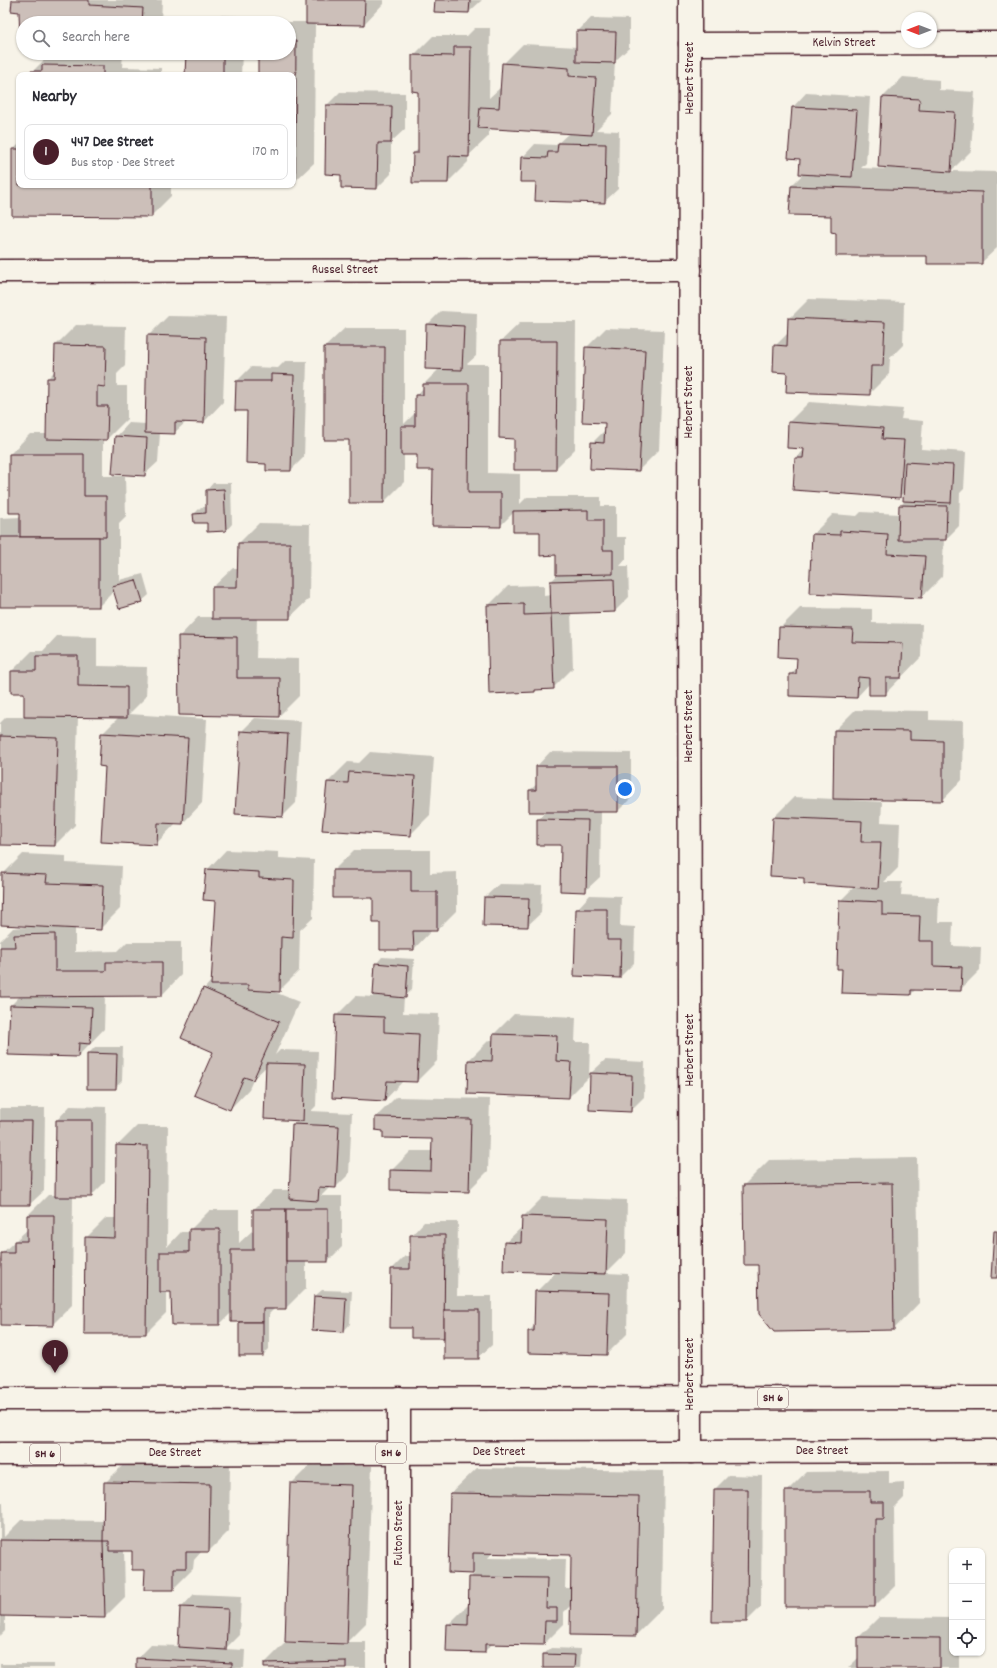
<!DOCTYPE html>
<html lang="en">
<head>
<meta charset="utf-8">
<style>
	:root { --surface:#fff; --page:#f7f7f7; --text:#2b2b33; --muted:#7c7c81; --line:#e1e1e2; --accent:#4a1f2b }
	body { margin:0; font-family:Dekko,sans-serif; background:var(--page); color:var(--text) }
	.controls { position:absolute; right:12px; bottom:12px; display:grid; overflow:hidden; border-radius:8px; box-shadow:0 1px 3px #0004 }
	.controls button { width:36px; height:36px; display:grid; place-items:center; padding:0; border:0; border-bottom:1px solid var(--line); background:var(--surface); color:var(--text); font:20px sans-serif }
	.compass { position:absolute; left:901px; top:12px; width:36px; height:36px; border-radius:50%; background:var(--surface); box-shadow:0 1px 3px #0004; rotate:270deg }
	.you { position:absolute; left:625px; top:789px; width:14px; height:14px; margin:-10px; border:3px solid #fff; border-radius:50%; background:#1a73e8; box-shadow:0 0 0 6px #1a73e833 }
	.badge { display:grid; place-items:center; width:26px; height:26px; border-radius:50%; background:var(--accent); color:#fff; font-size:13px; font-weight:700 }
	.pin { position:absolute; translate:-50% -33px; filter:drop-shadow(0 1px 2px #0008) }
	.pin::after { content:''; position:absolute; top:21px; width:14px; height:12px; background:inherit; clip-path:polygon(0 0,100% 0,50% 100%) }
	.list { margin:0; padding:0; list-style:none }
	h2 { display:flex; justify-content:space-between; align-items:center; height:52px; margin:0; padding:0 16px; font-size:17px }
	h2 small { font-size:13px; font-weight:400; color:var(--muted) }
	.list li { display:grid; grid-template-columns:26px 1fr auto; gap:12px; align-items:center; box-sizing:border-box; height:56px; margin:0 8px 8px; padding:0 8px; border:1px solid var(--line); border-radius:8px }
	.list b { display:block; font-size:15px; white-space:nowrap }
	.list p { margin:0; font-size:13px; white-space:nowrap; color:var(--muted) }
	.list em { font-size:13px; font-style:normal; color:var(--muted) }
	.icon { flex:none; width:22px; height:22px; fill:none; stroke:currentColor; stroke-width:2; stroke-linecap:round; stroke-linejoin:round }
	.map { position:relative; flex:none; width:997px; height:1668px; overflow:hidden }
	.search { position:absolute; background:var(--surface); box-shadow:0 1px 3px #0004; left:16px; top:16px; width:280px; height:44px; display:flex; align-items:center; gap:10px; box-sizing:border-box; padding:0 14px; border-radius:22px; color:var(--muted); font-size:15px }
	.panel { position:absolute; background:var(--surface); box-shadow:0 1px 3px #0004; left:16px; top:72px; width:280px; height:116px; border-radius:8px }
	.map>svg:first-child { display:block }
	.shadow { fill:#0003; fill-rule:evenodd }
	.building { fill:#ccbfb9; stroke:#4a1f2b }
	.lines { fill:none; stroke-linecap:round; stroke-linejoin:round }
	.minor-casing { stroke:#4a1f2b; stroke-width:25 }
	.tertiary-casing { stroke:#4a1f2b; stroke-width:25 }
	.secondary-casing { stroke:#4a1f2b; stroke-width:25 }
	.primary-casing { stroke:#4a1f2b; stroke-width:25 }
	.minor { stroke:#f7f3e8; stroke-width:22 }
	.tertiary { stroke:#f7f3e8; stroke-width:22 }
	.secondary { stroke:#f7f3e8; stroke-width:22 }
	.primary { stroke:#f7f3e8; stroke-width:22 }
	.labels { text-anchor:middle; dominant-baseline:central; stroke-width:3; stroke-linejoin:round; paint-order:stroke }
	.shield { fill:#f7f3e8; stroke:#7e5f64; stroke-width:1 }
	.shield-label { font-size:12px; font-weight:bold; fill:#4a1f2b }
	.street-label { font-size:13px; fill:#4a1f2b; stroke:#f7f3e8 }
</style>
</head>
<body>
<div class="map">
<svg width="997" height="1668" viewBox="0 0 997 1668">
	<rect width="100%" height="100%" fill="#f7f3e8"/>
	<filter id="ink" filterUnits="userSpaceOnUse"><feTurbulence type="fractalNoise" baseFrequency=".025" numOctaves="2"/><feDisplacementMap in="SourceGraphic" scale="8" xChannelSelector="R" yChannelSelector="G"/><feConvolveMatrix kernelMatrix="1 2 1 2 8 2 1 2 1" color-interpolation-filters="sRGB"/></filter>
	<g filter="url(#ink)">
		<!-- shadow -->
		<g class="shadow">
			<path d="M13 0H162L161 23H23V40L20 11Z"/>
			<path d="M307 0H384L383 4 364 24 315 23 314 163 293 183V75H259V53H289V23H278L279 22H307Z"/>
			<path d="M436 0H482L469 12 436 11Z"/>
			<path d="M207 15 243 16V23H199Z"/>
			<path d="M591 18 629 19V48L615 61 612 114 596 130 619 131 618 189 604 202 537 181 522 158 535 144 556 145 569 133 489 128V136L468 156V162L448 182H413L414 153 419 148V91L413 56 433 36H467L475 28H490L489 98 501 87 503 64 523 44 577 47V32Z"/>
			<path d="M51 53H123L122 67 161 68V75H32V72Z"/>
			<path d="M187 53H242L241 75H186Z"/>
			<path d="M903 77 939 80V90L975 92 971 151 951 171 997 172V248L981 263 928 255 837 232 832 215 791 186 804 173 793 107 806 93 870 97 866 163 861 168 884 169 885 167 879 166 883 97Z"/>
			<path d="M340 92 405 93V129L391 142V174L377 188 342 174 327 105Z"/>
			<path d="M19 144V185H171V196L151 216 13 215V150Z"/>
			<path d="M809 299 904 302 903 345 890 358 889 374 869 394 788 372 775 346 789 332V319Z"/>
			<path d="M441 311 477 313 476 356 467 364H488V473L520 474V504L527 497H601V506H616V537H626V559L620 566H628L629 597 615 611 571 612 573 668 553 688H537L535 691 488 606 508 586 544 585V596L552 595 551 581 559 574 557 554 540 531 514 512 500 526 418 454H404V482L384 502 350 439 325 347 345 328H404V424L416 412V396L424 387V384L440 368 427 325Z"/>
			<path d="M168 316 226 317 223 402 204 422H186L174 433H160L158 462 144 475 116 437 129 423 146 424 148 336Z"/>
			<path d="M521 322H576L575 449 555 469 515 438 501 341Z"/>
			<path d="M76 325 126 326 125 366 117 374V386H127V419L107 439H103V476H125L126 516 119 523V580L143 574 149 595 142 601 115 590 99 606H0V518L21 517 10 454 30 434H47L48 378 55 371 56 345Z"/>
			<path d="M606 328 664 330 659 450 639 470 592 443 605 430 606 422 586 348Z"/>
			<path d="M285 361H307L304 457 291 470 248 411 237 381 251 367 278 368Z"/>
			<path d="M809 402 903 409 901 419 923 421 921 449 966 452 964 489 960 493 959 526 946 539H944L942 577 922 597 813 534 833 514 857 516 861 512 900 514V506L906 500 904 492 899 497 796 458 806 448 788 447 789 422Z"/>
			<path d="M213 483H231L232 524 226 531 194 514 201 507H207V490Z"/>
			<path d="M259 523 310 524 309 599 289 618H257L256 658 299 659V696L279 716 179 637 198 617H213V587L233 568H239V543Z"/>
			<path d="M800 608 872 609V623L922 624 921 657 885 694 870 683 857 697 790 675 798 667V657L780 628Z"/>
			<path d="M57 636 97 637V666L147 667 146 697 129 714 207 719 202 803 183 823H176L156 844 106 766 102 734 119 717 78 716 75 825 55 845 0 844V723L6 717H25V692H12V671L32 651H43Z"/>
			<path d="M855 710 929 711V720L963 721 962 780 943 800 849 798V800L882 802 881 822 900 823 898 868 884 882H902L901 895 939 897 938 922H953L952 946 981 947 980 970 960 990 916 989 911 994 843 968 840 901 855 886 805 877 771 875 774 817 794 797 834 799 835 730Z"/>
			<path d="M255 718 301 721 296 803 283 816 241 732Z"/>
			<path d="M370 752 434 757 430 815 410 835 323 829 328 782 348 762 359 763Z"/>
			<path d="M550 752 631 753V798L618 811H601L600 877 586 890 562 844 538 819 546 811 530 790 537 784V766Z"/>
			<path d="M226 850 279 852V858L314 860 313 918 300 930 299 971 279 991H272L299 1002 275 1055 280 1050 318 1051 316 1106 311 1111 352 1113 349 1174 336 1187H330L321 1196H342V1247L328 1261H306V1288L286 1308H275L269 1314V1349L263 1355 240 1321 232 1312 220 1324 172 1291H166V1313L146 1333 86 1238 106 1218H116L117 1146 137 1126H168L167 1247 181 1232H190V1230L210 1210H239V1243L252 1231H254V1209L274 1190H290L293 1124 298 1120 267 1066 254 1078 249 1089 230 1109 214 1051 204 989 212 980 217 900 207 870Z"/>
			<path d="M354 850H430V873L457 872V910L437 930H432L414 949 381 922 374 897H334V870Z"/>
			<path d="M23 854 66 856V863L122 866 120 909 100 929 75 928V952L118 951 127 942H181V975L162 995H105L104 1029 78 1056 11 1005 20 996H0V941L13 928 27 927 3 874Z"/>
			<path d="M499 884 542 885 541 913 527 926 485 897Z"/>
			<path d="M590 895 621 896 620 926 635 927 634 963 620 977 577 909Z"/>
			<path d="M382 957 414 959 412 990 404 997 403 1013 439 1014 437 1061 417 1081 404 1080 385 1100 336 1016 356 996 373 997 376 964Z"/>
			<path d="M514 1014 576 1017 575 1042H590L589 1077 569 1097 468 1093 469 1060 489 1040H493L494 1034Z"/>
			<path d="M95 1047H123L122 1081 115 1088 88 1054Z"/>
			<path d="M605 1060 645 1062 644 1097 630 1111 591 1073Z"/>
			<path d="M396 1097 490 1099 488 1171 469 1190 391 1171 411 1151H432L433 1138 376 1129V1117Z"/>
			<path d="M70 1106 106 1107 105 1182 91 1196H73L72 1305 52 1325 2 1253 28 1229V1215L48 1195H56L57 1120Z"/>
			<path d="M0 1108H45L44 1191 30 1204H0Z"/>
			<path d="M917 1158 919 1303 894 1329 774 1331 744 1185 769 1160Z"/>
			<path d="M543 1197 627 1200 626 1253 606 1273 628 1274 627 1334 607 1354 529 1352V1331L535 1325 536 1292 556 1272 505 1243 523 1226V1217Z"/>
			<path d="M424 1222H458L457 1296H492V1345L478 1358 445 1337 412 1327 392 1269 405 1256H411V1236Z"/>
			<path d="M322 1290 352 1291 350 1324 344 1331 315 1296Z"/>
			<path d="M125 1463 230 1464 229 1531 209 1551H202L194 1560 193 1569 173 1589 146 1569 133 1550H124L125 1597 105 1617 5 1615V1631L0 1636V1503H3L4 1537 21 1520 104 1521 105 1483Z"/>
			<path d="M311 1464 372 1466 366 1623 347 1642H366V1668H265V1663L285 1643H297L291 1484Z"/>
			<path d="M477 1468 664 1471 662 1609 636 1635 571 1634V1605L564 1612V1624L544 1644 493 1643 484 1652 448 1625 468 1605H470V1578L475 1573 450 1572 451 1493ZM493 1552 572 1554 571 1588H565L566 1559 488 1558Z"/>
			<path d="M889 1471V1483L904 1482V1498L894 1508 895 1586 875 1606 786 1492 806 1472Z"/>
			<path d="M729 1475 762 1476 761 1607 747 1621H713L715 1489Z"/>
			<path d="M194 1594 241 1596 239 1635 225 1649 245 1650 244 1668H137V1659L151 1645 179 1646 181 1608Z"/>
			<path d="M879 1617 952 1618V1653H959V1668H848L859 1657V1637Z"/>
			<path d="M551 1648 581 1649 580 1668H533H544V1654Z"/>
			<rect x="0" y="1664" width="54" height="4"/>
		</g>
		<!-- building -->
		<g class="building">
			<path d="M12 0H89V5L143 8 142 23H23V41H20L19 12 11 11Z"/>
			<path d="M306 0H365L364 25 306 24Z"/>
			<path d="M435 0H470L469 13 434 12Z"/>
			<path d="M576 31 616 32 615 63 576 62Z"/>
			<path d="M289 41H296L295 184H293V75H258V53H289Z"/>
			<path d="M454 47H471L469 157 449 156 448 183H412L413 153H418V92L412 91V55L454 56Z"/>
			<path d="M186 53H223V75H185Z"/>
			<path d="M502 63 569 68V76L596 78 592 135 478 128 480 107 499 108Z"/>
			<path d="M42 65 103 66V75H31V71H42Z"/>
			<path d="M882 97 920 99 919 110 955 112 951 172 878 167Z"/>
			<path d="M326 105 392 106 391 143H378L377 189 341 188V175L325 174Z"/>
			<path d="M792 107 857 110 852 177 799 174 800 159 788 158Z"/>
			<path d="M558 143 606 144 605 203 535 201 536 182H520L521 157 547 158 548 152H557Z"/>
			<path d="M12 149H19V185H152V217L12 216Z"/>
			<path d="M791 186 982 192V264H927V256H836V233L831 232V216L789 215Z"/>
			<path d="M788 318 885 322 883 366H871L870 395 786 392 787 373 773 372 774 345 787 346Z"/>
			<path d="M426 324 464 326 462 370 425 369Z"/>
			<path d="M147 335 206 337 204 423 175 422V434L145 433Z"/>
			<path d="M500 341H557L556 470H514V439L499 438Z"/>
			<path d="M55 345 106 346 105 387 97 386V406H108L107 440 46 439 47 378H54Z"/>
			<path d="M324 347H385L384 503H349V440H324Z"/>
			<path d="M585 347 645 350 639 471 590 469 591 442 604 443 605 423 582 422Z"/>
			<path d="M271 374 294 375 291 471H266V464L246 463 247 411H235L236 381H271Z"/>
			<path d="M423 384H469L468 493H501V527L432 526 433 470H417V455H401V426H415V395H423Z"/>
			<path d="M788 422 883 428 882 439 904 440 900 498 793 490 795 458H803L804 449 787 448Z"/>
			<path d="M115 436 147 438 145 476 112 474Z"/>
			<path d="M9 454H84V496H106V537H20V513H9Z"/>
			<path d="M905 462 953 465 951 503 903 501Z"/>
			<path d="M224 489 226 531 207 532V523H194L193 514 206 513V490Z"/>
			<path d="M899 505 947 506 946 540H898Z"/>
			<path d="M588 510V520H603V550H613V574L556 575V555L540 556V532H513V511Z"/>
			<path d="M840 531 888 534 887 554 925 556 922 598 809 593 812 534 840 535Z"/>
			<rect x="0" y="537" width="99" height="70"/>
			<path d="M238 543H290V619H212V587H237Z"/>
			<path d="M614 579 615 612 551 614 550 581Z"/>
			<path d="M136 580 143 602 119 609 112 586Z"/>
			<path d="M524 604V615L551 614 554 689 535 690V692L489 694 487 605Z"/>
			<path d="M779 627 853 629 852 642 903 643 901 678H886V695H869V678L858 677 857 698 789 696V674H796L797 658 778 657Z"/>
			<path d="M178 636 237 637V678H280L279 717 179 715Z"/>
			<path d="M36 656H78V686L127 687V718L24 717V693H11V671H36Z"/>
			<path d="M834 730 910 731V740L943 741V801L833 799Z"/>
			<path d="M240 731 288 734 283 817 235 814Z"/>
			<path d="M101 733 188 738 183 824 158 823 157 845 101 842 105 767 99 766Z"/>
			<path d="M0 736 58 738 55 846 0 845Z"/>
			<path d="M536 766H618V812H529V790H536Z"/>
			<path d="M349 772 415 776 411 836 322 830 327 782 348 783Z"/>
			<path d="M773 817 862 821 861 842H881L878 889 804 884V878L770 876Z"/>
			<path d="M537 819 588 820 586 892 560 891 561 845H537Z"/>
			<path d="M206 869 259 872V878L294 880 293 938 281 937 280 992 248 990V985H211L216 901 203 900Z"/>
			<path d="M333 870H411V892H437V931H413L414 950H380V923H373V898H333Z"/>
			<path d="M2 873 47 875 46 883 103 885 101 930 1 925Z"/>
			<path d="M484 897 529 898 528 927 483 926Z"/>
			<path d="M839 900 882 902V915L920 916 919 941H933V966L962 967 961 991 911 990V995L841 993 842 969H837Z"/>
			<path d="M576 909H607V940H621L620 978 574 976Z"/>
			<path d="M55 934V971H106V962H162V996L0 997V947H15L14 935Z"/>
			<path d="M375 963 408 966 406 998 373 995Z"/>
			<path d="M203 988 279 1022 253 1080 244 1077 230 1110 194 1095 213 1052 181 1038Z"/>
			<path d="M10 1005 92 1007 90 1044 79 1043 78 1057 8 1055Z"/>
			<path d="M335 1015 384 1017V1032L419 1034 417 1082 387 1081 385 1101 332 1098Z"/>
			<path d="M493 1034 557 1036 556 1061 571 1062 569 1098 467 1094 468 1060 492 1061Z"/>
			<path d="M87 1053 117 1054 116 1089H87Z"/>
			<path d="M266 1063 305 1064 303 1121 264 1119Z"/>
			<path d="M590 1073 632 1075 631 1112 589 1110Z"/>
			<path d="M375 1117 471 1119 469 1192 390 1190V1170L431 1171 432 1139 383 1138V1131L375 1130Z"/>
			<path d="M56 1120H92V1197H55Z"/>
			<path d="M0 1121H32L30 1205H0Z"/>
			<path d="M292 1124 339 1126 336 1188 319 1187 318 1201 289 1199Z"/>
			<path d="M116 1145 148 1146 146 1334H84L85 1237 115 1238Z"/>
			<path d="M892 1183 894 1330 774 1332 759 1314 758 1265H744L743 1185Z"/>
			<path d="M253 1209H286V1309H263V1322H231V1250H253Z"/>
			<rect x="286" y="1209" width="42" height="53"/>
			<path d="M27 1215H54L53 1326 1 1325V1253H14V1241H27Z"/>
			<path d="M522 1216 608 1219 606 1274 503 1271 504 1242 521 1243Z"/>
			<path d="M189 1229H220V1325H172L171 1292H160V1252H189Z"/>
			<path d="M994 1231H997V1278H991Z"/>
			<path d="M410 1235H445L444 1338H411V1328H390L391 1269H410Z"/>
			<path d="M535 1291 609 1293 607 1355 528 1353V1331H534Z"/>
			<path d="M314 1296 346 1298 344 1332 312 1330Z"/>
			<rect x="444" y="1310" width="35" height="49"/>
			<rect x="239" y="1322" width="24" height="34"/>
			<path d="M104 1482 210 1484 209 1552H186V1568H174V1590H144L145 1570H132V1551H109V1541H103Z"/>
			<path d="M290 1483 352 1485 347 1644 285 1642Z"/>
			<path d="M714 1489H748L747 1622H712Z"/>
			<path d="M785 1491H870V1502H884V1519H875V1607H785Z"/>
			<path d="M450 1493 639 1496 636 1636 570 1635 571 1555 473 1553V1574L448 1573Z"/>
			<path d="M0 1540 103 1541 105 1618 0 1616Z"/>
			<path d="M469 1577 547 1578 546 1608H557V1621H545L544 1645 485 1644V1653L446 1652 447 1624 468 1625Z"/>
			<path d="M180 1607 228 1609 226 1650 178 1647Z"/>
			<path d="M858 1637 940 1638V1668H858Z"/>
			<path d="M543 1654 575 1655 574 1668H543Z"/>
			<path d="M136 1658 232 1663V1668H136Z"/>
			<path d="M346 1661V1668H264V1663Z"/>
		</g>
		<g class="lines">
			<defs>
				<g id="minor">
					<path d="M0 271 690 270"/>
					<path d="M399 1668V1398"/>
				</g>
				<path id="tertiary" d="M690 0V44"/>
				<path id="secondary" d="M691 1452 689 556 690 44 997 43"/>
				<g id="primary">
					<path d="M0 1399 997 1398"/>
					<path d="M0 1454 997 1451"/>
				</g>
			</defs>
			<!-- minor casing -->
			<use href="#minor" class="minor-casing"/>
			<!-- tertiary casing -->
			<use href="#tertiary" class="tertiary-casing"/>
			<!-- secondary casing -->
			<use href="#secondary" class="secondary-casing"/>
			<!-- primary casing -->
			<use href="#primary" class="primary-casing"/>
			<!-- minor -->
			<use href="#minor" class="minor"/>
			<!-- tertiary -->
			<use href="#tertiary" class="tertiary"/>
			<!-- secondary -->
			<use href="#secondary" class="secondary"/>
			<!-- primary -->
			<use href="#primary" class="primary"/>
		</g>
	</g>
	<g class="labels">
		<!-- shield labels -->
		<g class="shield">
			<rect x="758" y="1388" width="30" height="20" rx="3"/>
			<rect x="376" y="1443" width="30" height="20" rx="3"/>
			<rect x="30" y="1444" width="30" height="20" rx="3"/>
		</g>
		<g class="shield-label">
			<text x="773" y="1398">SH 6</text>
			<text x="391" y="1453">SH 6</text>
			<text x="45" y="1454">SH 6</text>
		</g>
		<!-- street labels -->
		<g class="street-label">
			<text x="844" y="43">Kelvin Street</text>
			<text transform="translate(690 78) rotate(-90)">Herbert Street</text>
			<text x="345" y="270">Russel Street</text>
			<text transform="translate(689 402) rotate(-90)">Herbert Street</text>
			<text transform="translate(689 726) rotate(-90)">Herbert Street</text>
			<text transform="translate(690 1050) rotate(-90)">Herbert Street</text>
			<text transform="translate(690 1374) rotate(-90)">Herbert Street</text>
			<text x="822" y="1451">Dee Street</text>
			<text x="499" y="1452">Dee Street</text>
			<text x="175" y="1453">Dee Street</text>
			<text transform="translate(399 1533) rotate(-90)">Fulton Street</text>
		</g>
	</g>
</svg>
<div class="controls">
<button>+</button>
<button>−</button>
<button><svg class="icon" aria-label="locate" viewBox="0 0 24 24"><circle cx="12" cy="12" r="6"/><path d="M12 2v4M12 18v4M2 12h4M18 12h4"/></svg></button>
</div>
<svg class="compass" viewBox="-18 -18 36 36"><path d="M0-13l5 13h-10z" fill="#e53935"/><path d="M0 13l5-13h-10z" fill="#7c7c81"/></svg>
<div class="you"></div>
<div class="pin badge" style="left:55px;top:1373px">1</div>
<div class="search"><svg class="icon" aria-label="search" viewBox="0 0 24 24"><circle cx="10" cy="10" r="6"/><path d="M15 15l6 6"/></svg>Search here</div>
<section class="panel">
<h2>Nearby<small></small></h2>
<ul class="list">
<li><span class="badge">1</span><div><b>447 Dee Street</b><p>Bus stop · Dee Street</p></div><em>170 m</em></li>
</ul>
</section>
</div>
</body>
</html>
